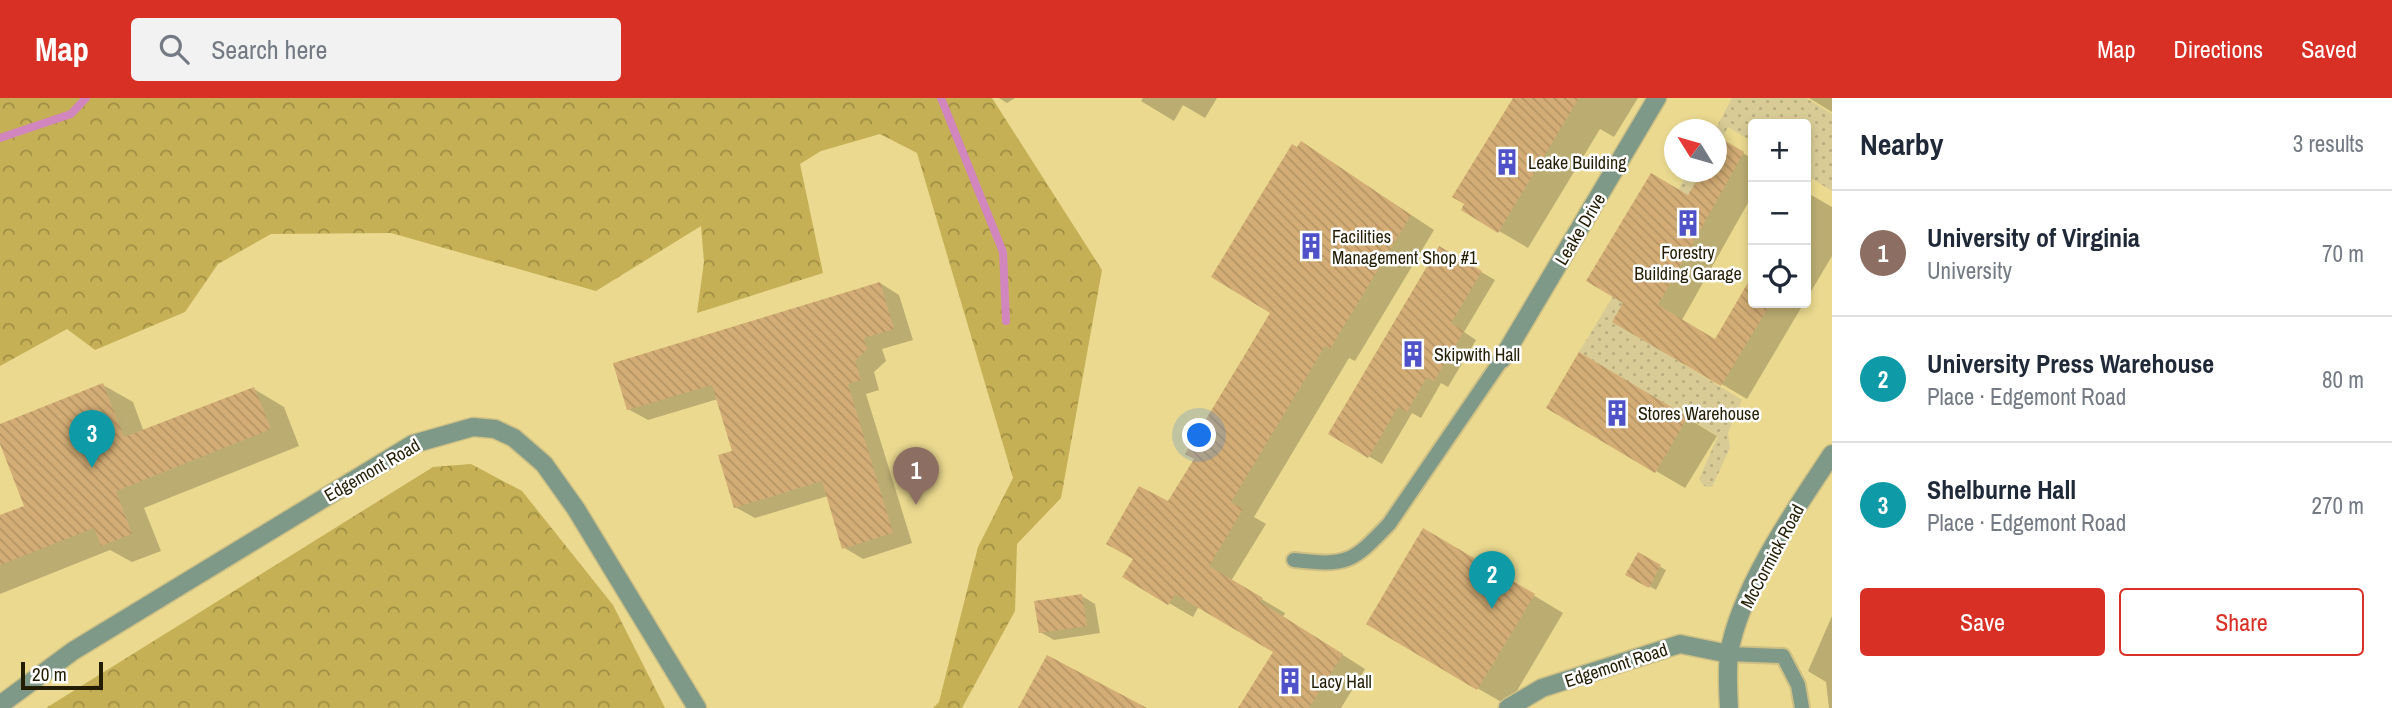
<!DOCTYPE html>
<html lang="en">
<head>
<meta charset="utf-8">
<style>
	:root { --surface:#fff; --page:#f2f2f3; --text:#1f2937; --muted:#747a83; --line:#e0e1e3; --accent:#d93025 }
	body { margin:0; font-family:"Archivo Narrow",sans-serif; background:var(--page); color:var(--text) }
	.controls { position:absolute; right:21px; top:21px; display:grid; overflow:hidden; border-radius:7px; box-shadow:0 4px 10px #0003 }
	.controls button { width:63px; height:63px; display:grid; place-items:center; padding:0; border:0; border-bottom:2px solid var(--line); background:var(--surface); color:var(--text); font:35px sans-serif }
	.compass { position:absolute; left:1664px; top:21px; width:63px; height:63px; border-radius:50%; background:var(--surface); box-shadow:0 4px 10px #0003; rotate:307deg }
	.scale { position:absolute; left:21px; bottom:18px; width:82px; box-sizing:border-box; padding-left:7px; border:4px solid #231d03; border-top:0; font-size:19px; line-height:24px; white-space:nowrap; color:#231d03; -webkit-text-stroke:5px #fff; paint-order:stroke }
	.you { position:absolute; left:1200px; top:338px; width:24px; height:24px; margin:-18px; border:5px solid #fff; border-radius:50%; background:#1a73e8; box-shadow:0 0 0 10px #1a73e833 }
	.badge { display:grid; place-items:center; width:46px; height:46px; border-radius:50%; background:var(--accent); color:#fff; font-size:23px; font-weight:700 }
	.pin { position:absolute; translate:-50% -58px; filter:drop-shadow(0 2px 4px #0008) }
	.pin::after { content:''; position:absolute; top:37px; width:24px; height:21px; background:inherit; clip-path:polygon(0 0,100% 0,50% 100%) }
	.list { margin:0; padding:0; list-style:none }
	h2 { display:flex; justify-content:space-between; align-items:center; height:91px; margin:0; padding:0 28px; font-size:30px }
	h2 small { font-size:23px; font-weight:400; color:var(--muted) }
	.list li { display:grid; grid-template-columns:46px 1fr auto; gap:21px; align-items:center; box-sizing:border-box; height:126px; padding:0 28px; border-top:2px solid var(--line) }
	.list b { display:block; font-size:26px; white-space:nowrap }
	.list p { margin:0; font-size:23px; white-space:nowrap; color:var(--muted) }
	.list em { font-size:23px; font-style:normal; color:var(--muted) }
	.actions { display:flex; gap:14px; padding:21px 28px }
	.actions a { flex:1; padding:16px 0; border:2px solid var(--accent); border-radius:7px; text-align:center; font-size:24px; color:var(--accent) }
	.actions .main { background:var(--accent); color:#fff }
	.icon { flex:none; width:38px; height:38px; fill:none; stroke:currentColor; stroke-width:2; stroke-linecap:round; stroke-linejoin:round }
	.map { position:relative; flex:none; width:1832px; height:610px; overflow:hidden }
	header { display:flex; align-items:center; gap:42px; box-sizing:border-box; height:98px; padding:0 35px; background:var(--accent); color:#fff }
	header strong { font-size:33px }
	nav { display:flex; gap:38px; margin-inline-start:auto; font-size:24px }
	.search { width:490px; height:63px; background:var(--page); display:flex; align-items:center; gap:18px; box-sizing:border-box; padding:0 24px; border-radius:7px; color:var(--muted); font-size:26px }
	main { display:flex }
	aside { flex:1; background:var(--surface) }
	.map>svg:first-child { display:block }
	.built { fill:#ead98f; fill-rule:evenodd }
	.grass { fill:url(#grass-dots) }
	.forest { fill:url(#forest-crowns) }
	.shadow { fill:#0003 }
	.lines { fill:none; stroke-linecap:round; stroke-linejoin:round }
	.stream { stroke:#d187be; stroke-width:8 }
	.building { fill:url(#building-back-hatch) }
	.lane-casing { stroke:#cec085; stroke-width:18 }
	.street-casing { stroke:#cec085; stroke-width:21 }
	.lane { stroke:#7f9988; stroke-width:14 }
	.street { stroke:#7f9988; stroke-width:18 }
	.labels { text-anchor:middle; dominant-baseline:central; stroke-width:5; stroke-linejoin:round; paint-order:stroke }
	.poi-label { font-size:18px; fill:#231d03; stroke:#fff; text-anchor:start }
	.street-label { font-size:18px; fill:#231d03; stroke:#fff }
</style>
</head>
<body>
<header>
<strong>Map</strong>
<div class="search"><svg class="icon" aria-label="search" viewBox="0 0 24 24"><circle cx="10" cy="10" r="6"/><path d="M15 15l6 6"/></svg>Search here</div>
<nav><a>Map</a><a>Directions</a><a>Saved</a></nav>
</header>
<main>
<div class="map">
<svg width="1832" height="610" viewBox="0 0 1832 610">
	<defs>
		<pattern id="grass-dots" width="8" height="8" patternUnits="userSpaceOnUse" patternTransform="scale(1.75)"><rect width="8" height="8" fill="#d8cb96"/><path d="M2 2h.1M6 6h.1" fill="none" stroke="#b9ae80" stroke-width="1.8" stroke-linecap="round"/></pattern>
		<pattern id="forest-crowns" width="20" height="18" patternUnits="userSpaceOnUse" patternTransform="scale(1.75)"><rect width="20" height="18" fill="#c5b055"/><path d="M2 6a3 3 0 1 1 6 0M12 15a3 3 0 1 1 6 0" fill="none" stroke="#a08f44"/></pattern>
		<pattern id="building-back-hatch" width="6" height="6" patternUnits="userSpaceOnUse" patternTransform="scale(1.75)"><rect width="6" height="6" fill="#d3ad75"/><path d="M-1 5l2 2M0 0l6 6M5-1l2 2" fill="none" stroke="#b59464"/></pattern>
	</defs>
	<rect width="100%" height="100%" fill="#f3e4a2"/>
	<!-- built -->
	<path class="built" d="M0 0H1832V610H0ZM1753 26H1806V205H1753ZM1674 32H1716V74H1674Z"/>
	<!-- grass -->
	<g class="grass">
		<path d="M1732 0H1806L1832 16V93L1806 77V26H1753V44L1728 29 1717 49 1715 32Z"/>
		<path d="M1689 74H1702L1613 223 1742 302 1728 335 1730 350 1712 389 1704 388 1699 381 1718 338 1579 254Z"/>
	</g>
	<!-- forest -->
	<g class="forest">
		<path d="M0 0H992L1102 172 1061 400 1017 446 1015 513 962 610H933L939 604 978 449 1013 380 917 55 880 36 821 53 800 66 823 175 697 215 704 164 701 128 596 193 391 135 271 136 218 166 185 214 95 252 67 231 0 268Z"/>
		<path d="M471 366 522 393 613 507 665 610H46L433 369Z"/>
	</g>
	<!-- shadow -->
	<g class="shadow">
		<path d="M999 0H1015L1007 5Z"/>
		<path d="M1143 0H1217L1205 20 1183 7 1174 23 1141 3Z"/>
		<path d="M1515 0H1638L1614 39 1600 31 1528 150 1499 133Z"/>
		<path d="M1809 0H1832V14Z"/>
		<path d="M1722 43 1753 61V96L1682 222 1716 243 1753 180V205H1804L1747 301 1615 223 1704 74H1716V53Z"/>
		<path d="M1302 45 1434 132 1355 263 1349 260 1254 419 1266 426 1231 483 1285 515 1283 519 1365 571 1341 610H1240L1276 554 1199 508 1193 519 1124 479 1196 360 1272 214 1298 51Z"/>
		<path d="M1806 94 1832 109V158L1806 202Z"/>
		<path d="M1440 150 1495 182 1464 234 1476 242 1448 289 1441 285 1421 320 1412 315 1382 366 1331 336Z"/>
		<path d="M880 185 899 197 913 242 882 251 886 263 874 274 879 292 866 296 912 445 863 461 843 449 828 398 755 420 735 409 734 354 718 301 648 322 628 311Z"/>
		<path d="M1610 274 1717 338 1685 390 1548 310Z"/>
		<path d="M103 287 133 304 144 334 254 291 284 309 299 348 144 410 161 453 132 464 110 452 0 496V419L27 409 0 342V328Z"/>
		<path d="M1454 449 1563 515 1508 608 1368 526Z"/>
		<path d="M1638 456 1666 472 1656 492 1628 476Z"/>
		<path d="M1082 498 1095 506 1100 535 1054 542 1040 534Z"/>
		<path d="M1832 518V610H1829L1826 584 1808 573Z"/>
	</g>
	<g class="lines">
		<!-- stream -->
		<g class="stream">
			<path d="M941 0 1003 154 1006 223"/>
			<path d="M0 40 71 16 86 0"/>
		</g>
	</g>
	<!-- building -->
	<g class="building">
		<path d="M1513 0H1579L1498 135 1461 112 1464 106 1452 99Z"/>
		<path d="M1717 38 1744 54 1658 207 1715 241 1753 176V205H1771L1721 288 1612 224 1623 205 1586 183 1651 75 1688 97 1702 74H1717Z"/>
		<path d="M1301 43 1411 117 1330 251 1325 248 1231 404 1243 411 1209 468 1263 500 1260 504 1343 556 1309 610H1238L1273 554 1175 496 1168 507 1122 479 1133 461 1106 446 1139 388 1168 403 1194 361 1185 356 1270 215 1211 179 1292 46 1297 49Z"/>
		<path d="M1439 148 1482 173 1451 225 1464 233 1434 283 1427 279 1407 314 1398 309 1368 360 1328 336Z"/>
		<path d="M880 184 894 231 864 240 867 251 855 263 861 282 848 286 893 435 842 451 822 383 734 410 718 357 732 353 712 287 627 312 613 265Z"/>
		<path d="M1579 254 1688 319 1655 375 1546 310Z"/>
		<path d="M103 285 124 339 254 289 271 331 116 393 132 436 101 448 94 430 0 467V417L24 408 0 346V326Z"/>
		<path d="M1423 430 1535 496 1477 592 1366 526Z"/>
		<path d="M1638 454 1661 467 1649 490 1625 477Z"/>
		<path d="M1082 496 1087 528 1039 535 1034 503Z"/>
		<path d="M1047 557 1147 610H1018Z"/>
	</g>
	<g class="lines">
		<defs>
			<g id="lane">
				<path d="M1294 462C1347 468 1352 465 1389 426L1502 261"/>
				<path d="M1729 556 1783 558 1798 587 1802 610"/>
			</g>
			<g id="street">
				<path d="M1502 261 1657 0"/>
				<path d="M0 607 73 553 413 346 473 329 495 331 514 340 544 366 576 411 697 610"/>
				<path d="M1508 610 1542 590 1680 546 1729 556"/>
				<path d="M1729 610C1728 593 1727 573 1729 556 1739 492 1796 410 1832 356"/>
			</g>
		</defs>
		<!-- lane casing -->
		<use href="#lane" class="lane-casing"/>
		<!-- street casing -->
		<use href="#street" class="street-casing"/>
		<!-- lane -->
		<use href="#lane" class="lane"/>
		<!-- street -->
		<use href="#street" class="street"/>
	</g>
	<!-- icons -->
	<defs>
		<symbol id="building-bare" viewBox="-9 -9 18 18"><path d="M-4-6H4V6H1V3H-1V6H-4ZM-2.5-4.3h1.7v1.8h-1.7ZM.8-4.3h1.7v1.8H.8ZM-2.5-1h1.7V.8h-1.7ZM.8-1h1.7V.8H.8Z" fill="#4e51c7" stroke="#fff" stroke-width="2.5" paint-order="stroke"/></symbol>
	</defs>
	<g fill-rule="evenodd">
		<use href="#building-bare" x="1488" y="45" width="38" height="38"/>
		<use href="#building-bare" x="1669" y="106" width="38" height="38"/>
		<use href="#building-bare" x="1292" y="129" width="38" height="38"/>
		<use href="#building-bare" x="1394" y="237" width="38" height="38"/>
		<use href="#building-bare" x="1598" y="296" width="38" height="38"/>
		<use href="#building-bare" x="1271" y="564" width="38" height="38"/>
	</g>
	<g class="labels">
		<!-- poi labels -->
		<g class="poi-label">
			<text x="1528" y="64">Leake Building</text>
			<text x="1332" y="138">Facilities<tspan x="1332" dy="21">Management Shop #1</tspan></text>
			<text x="1688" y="154" text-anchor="middle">Forestry<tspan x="1688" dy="21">Building Garage</tspan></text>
			<text x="1434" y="256">Skipwith Hall</text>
			<text x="1638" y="315">Stores Warehouse</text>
			<text x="1311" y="583">Lacy Hall</text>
		</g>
		<!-- street labels -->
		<g class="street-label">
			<text transform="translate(1580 131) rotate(-59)">Leake Drive</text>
			<text transform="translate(372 372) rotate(-30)">Edgemont Road</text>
			<text transform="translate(1772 458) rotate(-62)">McCormick Road</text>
			<text transform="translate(1616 567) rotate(-18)">Edgemont Road</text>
		</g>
	</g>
</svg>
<div class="controls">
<button>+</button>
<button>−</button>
<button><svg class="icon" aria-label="locate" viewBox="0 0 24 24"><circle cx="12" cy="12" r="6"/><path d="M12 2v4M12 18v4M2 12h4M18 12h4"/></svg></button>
</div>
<svg class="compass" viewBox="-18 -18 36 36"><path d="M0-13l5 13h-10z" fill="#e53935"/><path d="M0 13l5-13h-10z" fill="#747a83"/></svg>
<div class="scale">20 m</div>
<div class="you"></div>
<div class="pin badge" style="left:916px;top:407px;background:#8d6e63">1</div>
<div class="pin badge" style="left:1492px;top:511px;background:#0f9aa8">2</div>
<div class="pin badge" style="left:92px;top:370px;background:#0f9aa8">3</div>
</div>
<aside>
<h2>Nearby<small>3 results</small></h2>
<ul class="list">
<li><span class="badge" style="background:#8d6e63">1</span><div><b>University of Virginia</b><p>University</p></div><em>70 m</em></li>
<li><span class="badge" style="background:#0f9aa8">2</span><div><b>University Press Warehouse</b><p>Place · Edgemont Road</p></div><em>80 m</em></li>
<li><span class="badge" style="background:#0f9aa8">3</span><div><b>Shelburne Hall</b><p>Place · Edgemont Road</p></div><em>270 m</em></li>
</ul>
<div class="actions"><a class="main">Save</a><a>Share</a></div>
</aside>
</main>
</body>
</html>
